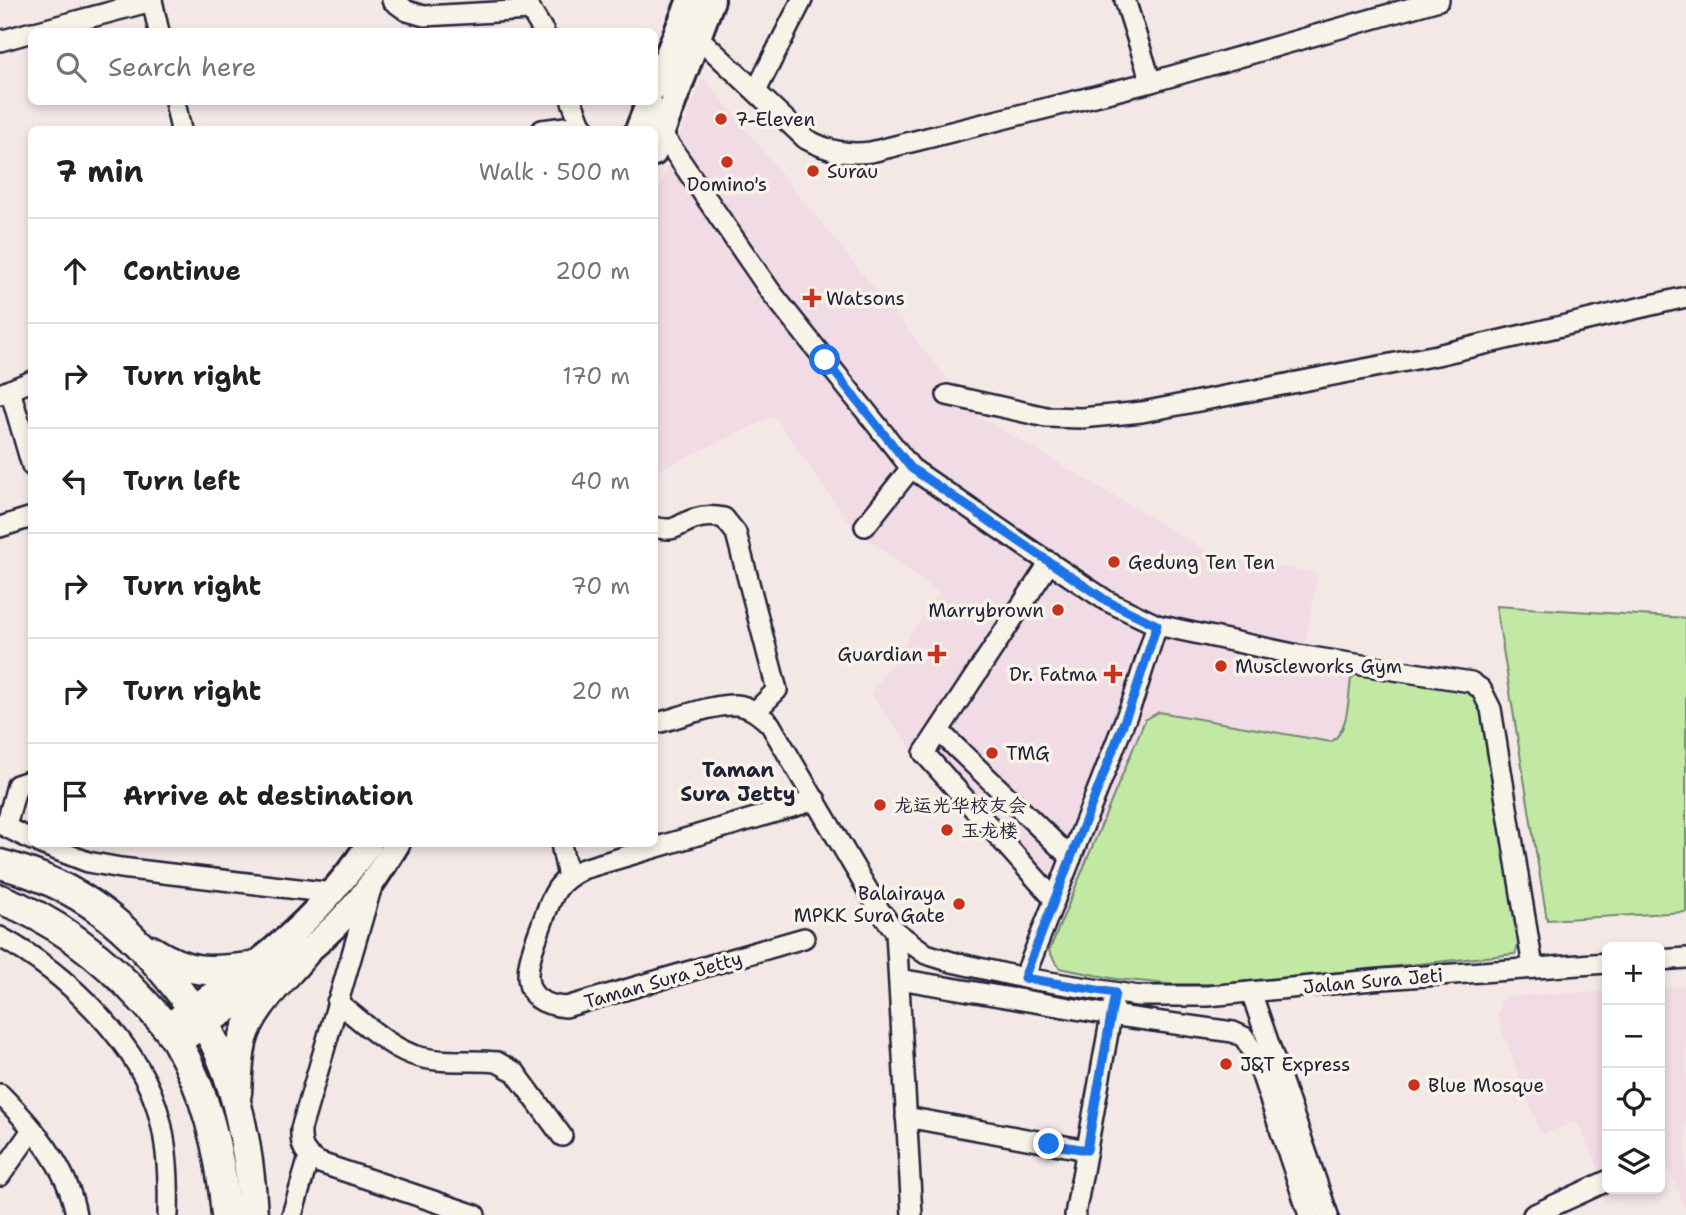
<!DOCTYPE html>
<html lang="en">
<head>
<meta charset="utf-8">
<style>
	:root { --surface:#fff; --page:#f6f6f6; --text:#202124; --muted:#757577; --line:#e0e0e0 }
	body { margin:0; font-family:"Shantell Sans","LXGW WenKai TC",sans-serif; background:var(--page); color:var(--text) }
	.controls { position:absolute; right:21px; bottom:21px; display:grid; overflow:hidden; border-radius:10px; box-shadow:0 4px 10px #0003 }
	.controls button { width:63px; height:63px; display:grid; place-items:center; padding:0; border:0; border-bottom:2px solid var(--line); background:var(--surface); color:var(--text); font:35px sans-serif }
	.stop { position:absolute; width:21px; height:21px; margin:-16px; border:5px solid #1a73e8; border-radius:50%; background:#fff }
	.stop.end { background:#1a73e8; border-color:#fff; box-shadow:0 2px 7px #0008 }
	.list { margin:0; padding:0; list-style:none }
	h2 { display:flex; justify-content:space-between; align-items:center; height:91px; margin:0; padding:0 28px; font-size:30px }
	h2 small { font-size:23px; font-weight:400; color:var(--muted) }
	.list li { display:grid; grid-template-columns:46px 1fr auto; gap:21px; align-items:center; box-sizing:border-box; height:105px; padding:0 28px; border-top:2px solid var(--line) }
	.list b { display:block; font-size:26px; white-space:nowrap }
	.list em { font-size:23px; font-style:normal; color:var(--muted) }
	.icon { flex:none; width:38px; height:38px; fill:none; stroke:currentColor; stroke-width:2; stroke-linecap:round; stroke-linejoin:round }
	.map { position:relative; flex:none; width:1686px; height:1215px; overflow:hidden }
	.search { position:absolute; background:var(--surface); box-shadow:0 4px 10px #0003; left:28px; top:28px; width:630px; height:77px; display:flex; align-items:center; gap:18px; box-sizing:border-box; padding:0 24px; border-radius:10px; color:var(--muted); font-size:26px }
	.panel { position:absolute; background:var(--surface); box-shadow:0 4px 10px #0003; left:28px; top:126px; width:630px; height:721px; border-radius:10px }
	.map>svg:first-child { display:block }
	.built { fill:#f1dbe4 }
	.green { fill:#c1e9a4; stroke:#728670; stroke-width:2 }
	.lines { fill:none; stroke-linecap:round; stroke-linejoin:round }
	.minor-casing { stroke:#22223b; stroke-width:24 }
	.major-casing { stroke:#22223b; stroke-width:30 }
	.highway-casing { stroke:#22223b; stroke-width:33 }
	.minor { stroke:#f7f3e8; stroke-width:19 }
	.major { stroke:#f7f3e8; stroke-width:24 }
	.highway { stroke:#f7f3e8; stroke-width:28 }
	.route { stroke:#1a73e8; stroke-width:9 }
	.poi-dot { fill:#c8321e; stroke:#f7f3e8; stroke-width:2.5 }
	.labels { text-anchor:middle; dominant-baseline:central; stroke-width:7; stroke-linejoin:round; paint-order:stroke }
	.poi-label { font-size:19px; fill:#22223b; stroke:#f7f3e8; text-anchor:start }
	.street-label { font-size:19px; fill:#22223b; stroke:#f7f3e8 }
	.neighbourhood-label { font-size:21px; font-weight:bold; fill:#22223b; stroke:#f7f3e8 }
</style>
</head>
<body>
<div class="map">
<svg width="1686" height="1215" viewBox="0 0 1686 1215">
	<rect width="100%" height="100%" fill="#f4e8e6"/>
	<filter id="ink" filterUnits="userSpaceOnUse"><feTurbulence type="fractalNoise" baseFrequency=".0143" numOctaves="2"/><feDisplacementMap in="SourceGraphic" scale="14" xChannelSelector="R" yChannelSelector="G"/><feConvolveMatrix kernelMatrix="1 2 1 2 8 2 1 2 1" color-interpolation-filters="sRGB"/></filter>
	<g filter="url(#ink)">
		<!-- built -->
		<g class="built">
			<path d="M703 77 977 415 1217 557 1318 573 1305 645 1342 653 1351 679 1343 727 1338 737 1331 742 1145 720 1068 905 1037 893 921 762 871 693 939 593 852 527 774 416 655 472 654 202Z"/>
			<path d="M1686 986V1211L1660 1147V988Z"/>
			<path d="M1607 991V1169L1600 1172 1577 1121 1541 1135 1497 1016 1503 997Z"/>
		</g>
		<!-- green -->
		<g class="green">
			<path d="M1496 606 1686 618V912L1547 920Z"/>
			<path d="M1358 672 1469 689 1487 711 1520 941 1515 954 1219 984H1168L1116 979 1059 968 1049 951 1145 720 1159 712 1331 742C1349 731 1348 698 1351 679Z"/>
		</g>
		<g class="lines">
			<defs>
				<g id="minor">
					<path d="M152 0 159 32"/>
					<path d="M392 0 407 11 424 16 531 10"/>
					<path d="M1125 0 1151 82"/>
					<path d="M525 1 544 32"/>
					<path d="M35 32 152 1"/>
					<path d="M698 37 806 139C828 151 846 155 871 152L1151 82 1439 0"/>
					<path d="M0 41 32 32"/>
					<path d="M756 91 802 0"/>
					<path d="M175 102 181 130"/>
					<path d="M572 102 581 125 587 130"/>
					<path d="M542 130 581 125"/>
					<path d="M662 134 771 292 911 468 1029 549 1107 601 1157 625 1298 655 1471 682 1481 689 1491 709 1533 967"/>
					<path d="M10 390 32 466"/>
					<path d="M0 394 32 381"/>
					<path d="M947 395 1046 417 1082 418 1142 412 1437 355 1686 297"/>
					<path d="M865 526 911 468"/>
					<path d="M0 527 32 517"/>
					<path d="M654 527C677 533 676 525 694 519 704 516 714 516 724 518L736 533 777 690 756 711"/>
					<path d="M1050 562 924 753 1054 899"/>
					<path d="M654 724C678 718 712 704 736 705 750 706 760 715 770 724L880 911 896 932 926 954 952 962 1024 978 1138 996H1208L1383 979 1607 963"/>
					<path d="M939 731 1071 858"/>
					<path d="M0 824 32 840"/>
					<path d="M6 826 17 785 32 780"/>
					<path d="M41 844 88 862 121 868 332 893"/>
					<path d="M561 844 568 877"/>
					<path d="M371 889 301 1129C300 1147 305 1155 320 1163L475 1215"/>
					<path d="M896 932 912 1215"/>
					<path d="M0 937C65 972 142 1045 160 1119 168 1150 169 1182 168 1215"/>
					<path d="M804 938 566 1007C513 1003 527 964 540 929 545 916 549 901 557 889 564 879 573 874 583 869L816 800"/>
					<path d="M1660 960 1686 958"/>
					<path d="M1024 978 1134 697 1157 625"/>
					<path d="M899 979 1111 1015 1233 1032 1244 1037 1255 1055 1309 1215"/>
					<path d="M1251 992 1328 1215"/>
					<path d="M337 1002C362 1021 389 1049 420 1057 445 1064 472 1059 497 1062L515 1072 562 1136"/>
					<path d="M0 1094C33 1127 68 1167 76 1215"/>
					<path d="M906 1117 1087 1150"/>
					<path d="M0 1176 32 1130"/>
					<path d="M292 1215 309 1157"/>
					<path d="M1075 1215 1113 1005"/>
					<path d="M1533 1215 1607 1181"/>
				</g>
				<g id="major">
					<path d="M654 88 690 0"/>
					<path d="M638 130 649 102"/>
					<path d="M654 153 712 0"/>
					<path d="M167 1027C194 1006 223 988 251 968 296 933 338 891 369 844"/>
					<path d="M177 1043C237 1003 303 964 351 909 369 890 383 866 397 844"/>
				</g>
				<g id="highway">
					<path d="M0 864C81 885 129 926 179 991 187 1002 198 1013 205 1025 237 1079 250 1153 253 1215"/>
					<path d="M0 899C57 920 106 960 146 1004 157 1016 168 1027 177 1042 207 1095 221 1154 226 1215"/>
					<path d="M151 950C189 974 208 972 251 967"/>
					<path d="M237 1093C238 1077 238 1060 242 1043 250 1008 283 980 305 953"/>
				</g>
			</defs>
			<!-- minor casing -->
			<use href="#minor" class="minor-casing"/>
			<!-- major casing -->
			<use href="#major" class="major-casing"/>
			<!-- highway casing -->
			<use href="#highway" class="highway-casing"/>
			<!-- minor -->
			<use href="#minor" class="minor"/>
			<!-- major -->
			<use href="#major" class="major"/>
			<!-- highway -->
			<use href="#highway" class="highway"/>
		</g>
	</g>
	<g class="lines" filter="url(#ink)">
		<!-- route -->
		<path class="route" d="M825 360 911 468 1107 601 1157 625 1134 696 1024 978 1115 993 1087 1150 1049 1144"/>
	</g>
	<!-- markers -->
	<g class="poi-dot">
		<circle cx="721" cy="119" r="7"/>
		<circle cx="727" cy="162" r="7"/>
		<circle cx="813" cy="171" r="7"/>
		<path d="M808.5 287.5h7v7h7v7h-7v7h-7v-7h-7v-7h7z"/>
		<circle cx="1114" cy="562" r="7"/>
		<circle cx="1058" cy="610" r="7"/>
		<path d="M933.5 643.5h7v7h7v7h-7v7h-7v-7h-7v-7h7z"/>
		<circle cx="1221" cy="666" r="7"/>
		<path d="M1109.5 663.5h7v7h7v7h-7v7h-7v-7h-7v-7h7z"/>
		<circle cx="992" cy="753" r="7"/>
		<circle cx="880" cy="805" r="7"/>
		<circle cx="947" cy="830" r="7"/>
		<circle cx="959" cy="904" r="7"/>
		<circle cx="1226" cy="1064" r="7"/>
		<circle cx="1414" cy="1085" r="7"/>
	</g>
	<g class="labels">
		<!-- poi labels -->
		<g class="poi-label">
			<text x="735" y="119">7-Eleven</text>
			<text x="827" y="171">Surau</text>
			<text x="727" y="184" text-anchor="middle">Domino's</text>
			<text x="826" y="298">Watsons</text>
			<text x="1128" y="562">Gedung Ten Ten</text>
			<text x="1044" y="610" text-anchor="end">Marrybrown</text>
			<text x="923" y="654" text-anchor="end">Guardian</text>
			<text x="1235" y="666">Muscleworks Gym</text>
			<text x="1097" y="674" text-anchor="end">Dr. Fatma</text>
			<text x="1006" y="753">TMG</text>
			<text x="894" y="805">龙运光华校友会</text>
			<text x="961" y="830">玉龙楼</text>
			<text x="945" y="893" text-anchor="end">Balairaya<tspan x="945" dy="22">MPKK Sura Gate</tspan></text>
			<text x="1240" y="1064">J&amp;T Express</text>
			<text x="1428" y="1085">Blue Mosque</text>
		</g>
		<!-- street labels -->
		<g class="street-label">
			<text transform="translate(663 980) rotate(-16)">Taman Sura Jetty</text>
			<text transform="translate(1373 981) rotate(-5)">Jalan Sura Jeti</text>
		</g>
		<!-- neighbourhood labels -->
		<g class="neighbourhood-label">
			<text x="738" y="770">Taman<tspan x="738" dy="24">Sura Jetty</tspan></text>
		</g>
	</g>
</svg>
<div class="controls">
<button>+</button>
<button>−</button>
<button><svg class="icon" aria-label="locate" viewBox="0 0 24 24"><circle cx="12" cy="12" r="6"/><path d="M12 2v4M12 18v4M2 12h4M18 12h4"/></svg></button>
<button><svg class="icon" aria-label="layers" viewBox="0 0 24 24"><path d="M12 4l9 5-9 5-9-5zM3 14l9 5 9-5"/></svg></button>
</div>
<div class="stop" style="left:825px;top:360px"></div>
<div class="stop end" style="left:1049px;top:1144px"></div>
<div class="search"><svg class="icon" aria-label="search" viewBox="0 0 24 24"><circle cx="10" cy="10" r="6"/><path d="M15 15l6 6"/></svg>Search here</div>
<section class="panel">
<h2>7 min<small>Walk · 500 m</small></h2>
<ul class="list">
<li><svg class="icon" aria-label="ahead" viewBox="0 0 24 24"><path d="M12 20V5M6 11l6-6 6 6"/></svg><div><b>Continue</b></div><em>200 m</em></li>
<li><svg class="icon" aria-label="right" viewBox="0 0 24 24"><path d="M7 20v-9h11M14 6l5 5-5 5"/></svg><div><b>Turn right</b></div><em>170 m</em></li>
<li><svg class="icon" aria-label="left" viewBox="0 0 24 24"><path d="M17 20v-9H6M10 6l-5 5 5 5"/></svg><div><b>Turn left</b></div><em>40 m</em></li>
<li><svg class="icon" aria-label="right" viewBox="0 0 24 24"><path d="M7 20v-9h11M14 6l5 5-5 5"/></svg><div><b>Turn right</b></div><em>70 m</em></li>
<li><svg class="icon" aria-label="right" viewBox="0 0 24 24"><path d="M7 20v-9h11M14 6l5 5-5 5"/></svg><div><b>Turn right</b></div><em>20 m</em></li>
<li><svg class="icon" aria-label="arrive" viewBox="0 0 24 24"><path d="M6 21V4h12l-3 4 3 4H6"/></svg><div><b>Arrive at destination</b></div></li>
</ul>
</section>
</div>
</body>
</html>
